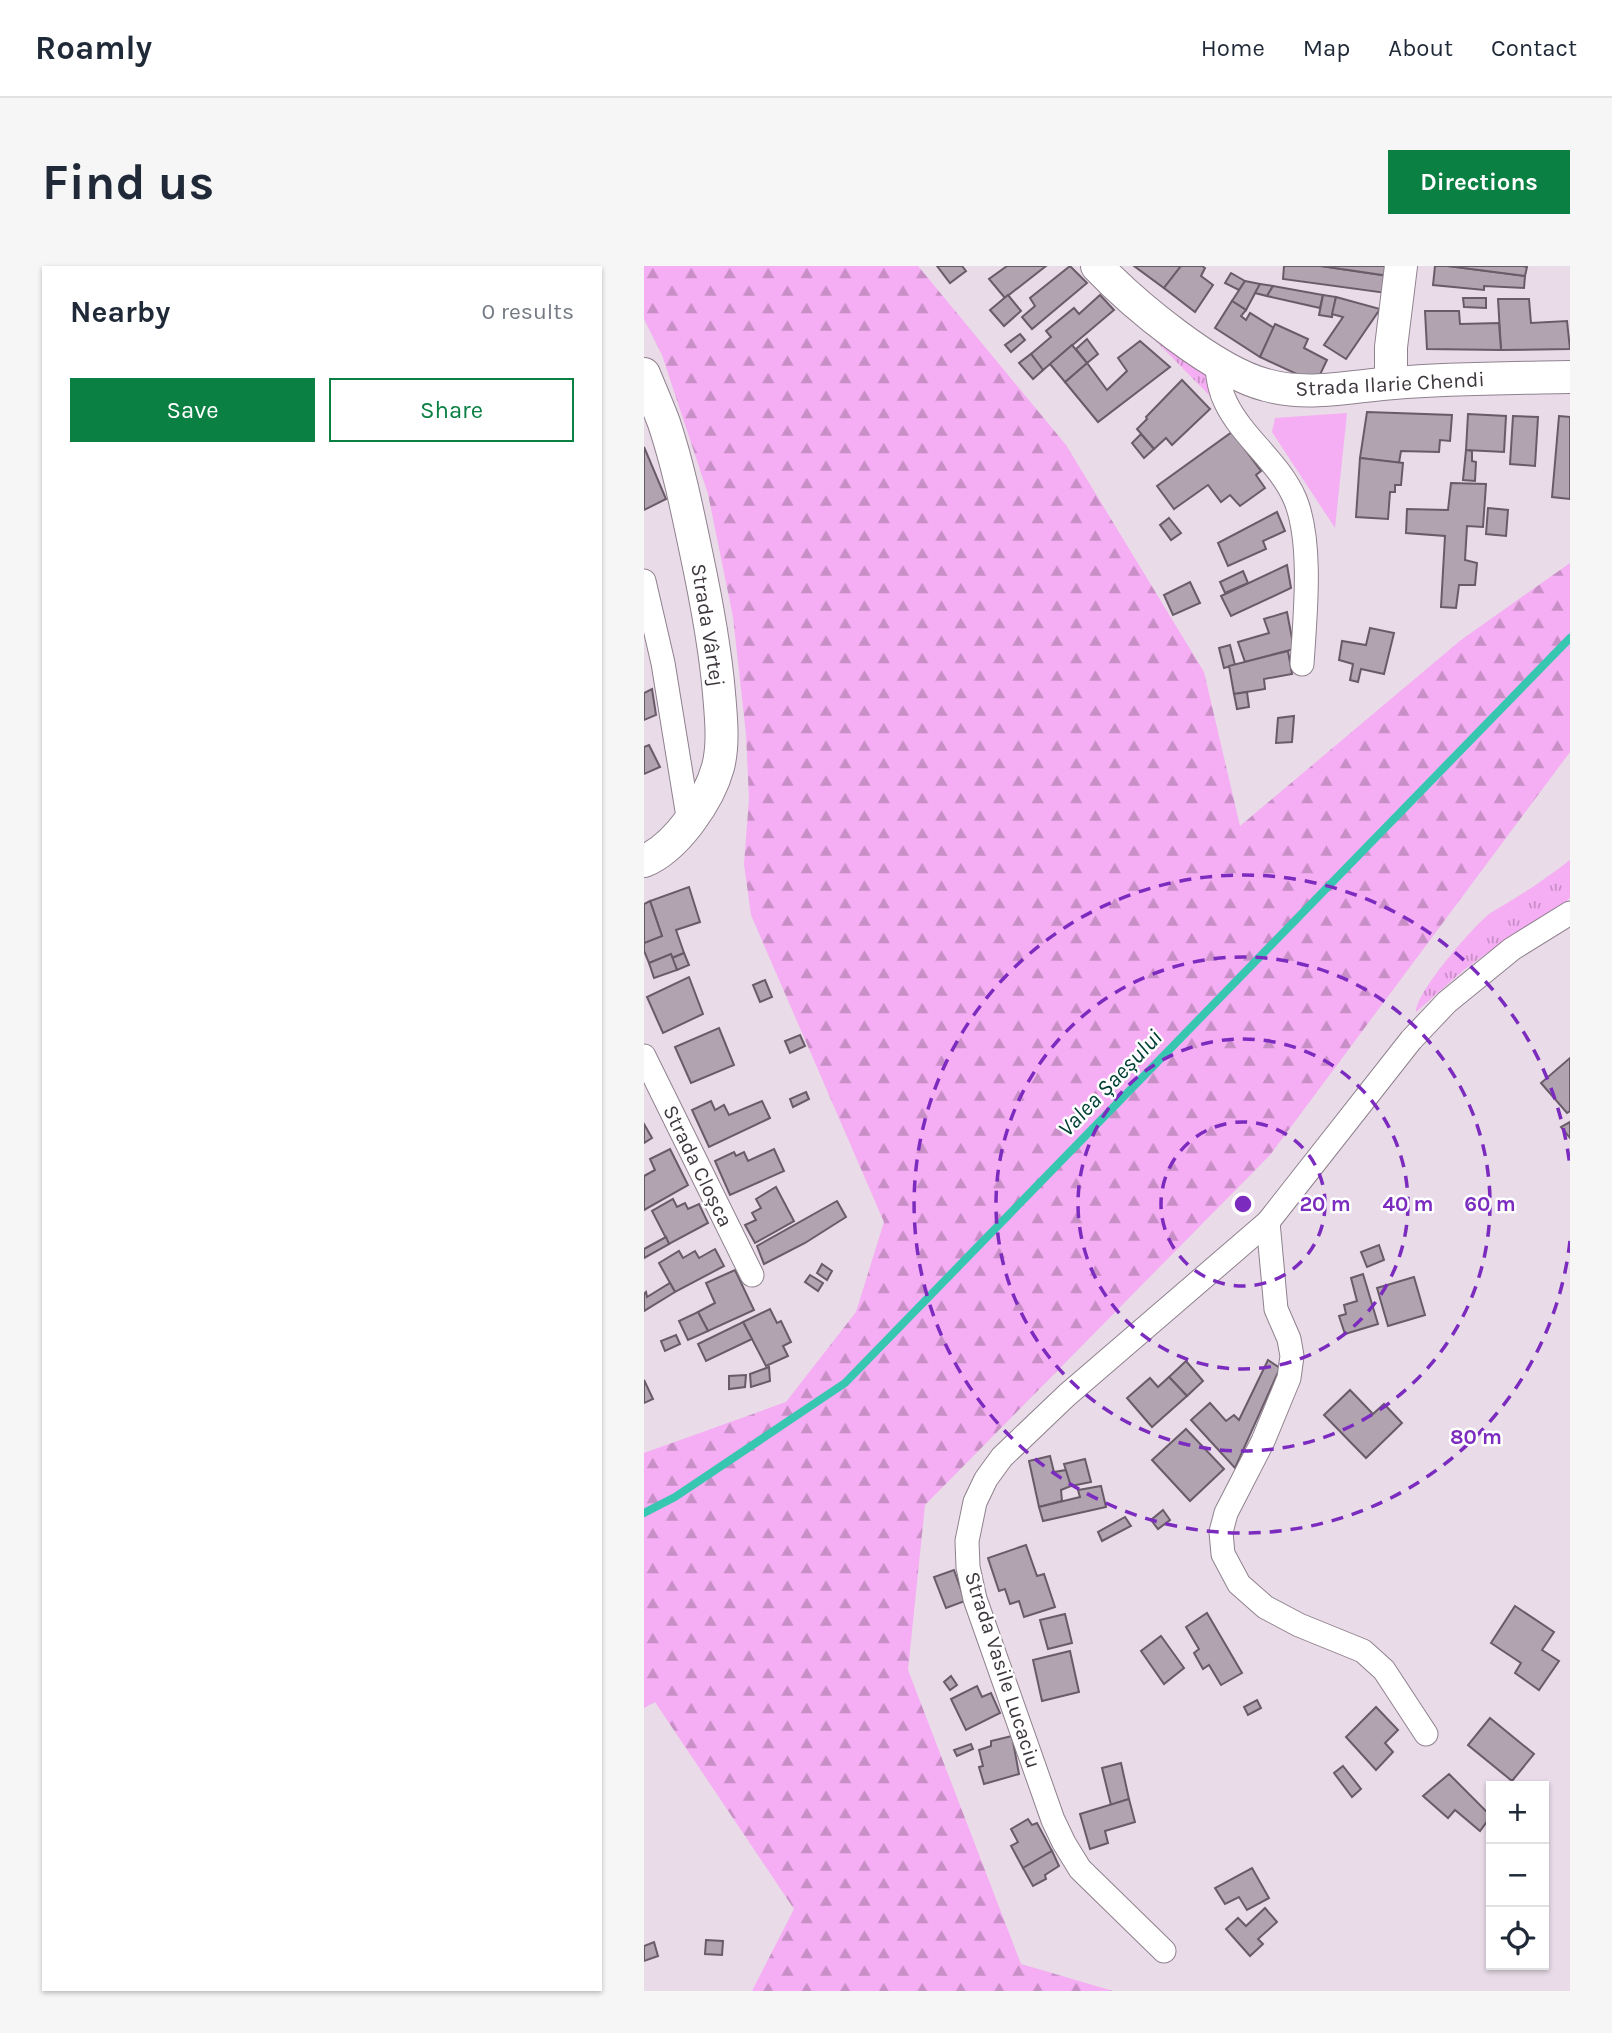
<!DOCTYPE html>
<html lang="en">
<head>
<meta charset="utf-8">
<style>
	:root { --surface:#fff; --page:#f6f6f7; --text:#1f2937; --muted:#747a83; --line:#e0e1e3; --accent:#0b8043 }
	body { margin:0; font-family:Karla,sans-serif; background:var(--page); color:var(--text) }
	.controls { position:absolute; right:21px; bottom:21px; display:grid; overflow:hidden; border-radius:0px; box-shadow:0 2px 5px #0004 }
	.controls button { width:63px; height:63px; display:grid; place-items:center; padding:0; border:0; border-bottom:2px solid var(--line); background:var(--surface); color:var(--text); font:35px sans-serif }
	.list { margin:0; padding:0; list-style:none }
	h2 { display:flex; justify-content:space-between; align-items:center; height:91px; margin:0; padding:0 28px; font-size:30px }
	h2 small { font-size:23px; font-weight:400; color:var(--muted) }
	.actions { display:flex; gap:14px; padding:21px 28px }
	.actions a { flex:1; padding:16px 0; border:2px solid var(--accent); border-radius:0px; text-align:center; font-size:24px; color:var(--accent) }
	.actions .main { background:var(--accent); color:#fff }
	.icon { flex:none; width:38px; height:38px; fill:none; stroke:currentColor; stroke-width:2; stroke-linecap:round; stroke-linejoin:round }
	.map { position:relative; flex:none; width:926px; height:1725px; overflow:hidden; border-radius:0px }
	header { display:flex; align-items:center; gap:42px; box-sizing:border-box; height:98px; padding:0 35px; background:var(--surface); border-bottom:2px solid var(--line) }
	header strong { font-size:33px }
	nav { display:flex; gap:38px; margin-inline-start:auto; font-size:24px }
	.intro { display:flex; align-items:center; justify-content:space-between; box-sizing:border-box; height:168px; padding:0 42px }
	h1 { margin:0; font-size:49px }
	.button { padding:18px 32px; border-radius:0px; background:var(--accent); color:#fff; font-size:24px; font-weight:700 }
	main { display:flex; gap:42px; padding:0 42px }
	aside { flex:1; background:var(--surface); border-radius:0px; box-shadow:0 2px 5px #0004 }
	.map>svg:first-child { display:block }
	.grass { fill:url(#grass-tufts) }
	.forest { fill:url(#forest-firs) }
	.park { fill:#f5adf3 }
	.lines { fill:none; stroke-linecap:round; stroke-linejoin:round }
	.stream { stroke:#37c7b1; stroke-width:8 }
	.building { fill:#b1a3b0; stroke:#695c68; stroke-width:2 }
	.street-casing { stroke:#8f828e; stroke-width:25 }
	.secondary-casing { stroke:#8f828e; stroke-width:34 }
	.street { stroke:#fff; stroke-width:23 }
	.secondary { stroke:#fff; stroke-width:32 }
	.ring { fill:none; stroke:#7b2cbf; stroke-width:3.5; stroke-dasharray:12 9 }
	.labels { text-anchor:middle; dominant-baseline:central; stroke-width:5; stroke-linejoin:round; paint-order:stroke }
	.street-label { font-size:21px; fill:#3e383e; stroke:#fff }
	.water-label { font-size:23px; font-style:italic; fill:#004037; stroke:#fff }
	.centre { fill:#7b2cbf; stroke:#fff; stroke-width:3.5 }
	.ring-label { font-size:21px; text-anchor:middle; font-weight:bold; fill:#7b2cbf; stroke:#fff; stroke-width:5; stroke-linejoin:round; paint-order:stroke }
</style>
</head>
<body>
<header>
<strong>Roamly</strong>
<nav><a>Home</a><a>Map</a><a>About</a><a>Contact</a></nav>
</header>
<div class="intro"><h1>Find us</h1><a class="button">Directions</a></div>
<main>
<aside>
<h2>Nearby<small>0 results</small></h2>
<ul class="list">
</ul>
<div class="actions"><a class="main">Save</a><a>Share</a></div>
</aside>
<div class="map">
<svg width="926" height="1725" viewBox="0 0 926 1725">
	<defs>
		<pattern id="grass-tufts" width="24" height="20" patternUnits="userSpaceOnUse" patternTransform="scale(1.75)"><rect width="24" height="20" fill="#f5adf3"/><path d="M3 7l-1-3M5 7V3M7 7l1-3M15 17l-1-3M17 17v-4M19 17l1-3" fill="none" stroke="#c88ec6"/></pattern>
		<pattern id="forest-firs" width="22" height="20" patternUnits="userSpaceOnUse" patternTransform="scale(1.75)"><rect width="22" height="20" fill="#f5adf3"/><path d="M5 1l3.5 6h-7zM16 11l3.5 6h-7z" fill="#c88ec6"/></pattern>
	</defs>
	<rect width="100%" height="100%" fill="#e9dbe8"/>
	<!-- grass -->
	<g class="grass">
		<path d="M502 62 570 111 572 136 502 65Z"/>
		<path d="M926 594V631L920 639 864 672 821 703 772 746C772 726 828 662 845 648 854 642 864 637 873 631 891 620 909 607 926 594Z"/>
	</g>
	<!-- forest -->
	<path class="forest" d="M0 0H274L422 179 560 406 596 560 817 374 926 297V486L626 889 281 1239 264 1404 377 1698 469 1725H108L150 1643 11 1436 0 1442V1187L142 1136 212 1046 240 956 107 649 100 598 105 533 102 468 89 351 64 228 18 89 0 53Z"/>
	<!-- park -->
	<path class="park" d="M703 147 691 262 628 166 631 152Z"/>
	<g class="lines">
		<!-- stream -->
		<path class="stream" d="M0 1247 31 1231 201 1117 926 372"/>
	</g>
	<!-- building -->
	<g class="building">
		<path d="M293 0H318L322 5 306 17Z"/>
		<path d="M363 0H402L361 32 345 13Z"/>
		<path d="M426 0 443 17 388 63 378 51 391 40 386 32Z"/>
		<path d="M490 0H537L520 22Z"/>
		<path d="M537 0H558L561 2 557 10 569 19 551 46 520 22Z"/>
		<path d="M640 0H677L745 10 742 27 639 13Z"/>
		<path d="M677 0H746L745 10Z"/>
		<path d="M791 0H804L881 10 880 22 840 20V24L789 19Z"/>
		<path d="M804 0H879L883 1 881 10Z"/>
		<path d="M587 7 601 15 595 24 581 17Z"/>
		<path d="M601 15 616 18 602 44 588 35Z"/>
		<path d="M616 18 629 20 623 30 611 27Z"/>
		<path d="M629 20 679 29 676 42 623 30Z"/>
		<path d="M364 29 377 45 360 60 346 44Z"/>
		<path d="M456 29 470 44 399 104 387 88 407 71 402 65 430 42 435 48Z"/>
		<path d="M679 29 692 31 688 51 675 49Z"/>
		<path d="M692 31 736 43 702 93 680 79 699 51 688 48Z"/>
		<path d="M819 32H842V42L820 41Z"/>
		<path d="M854 33H885L887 57 923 55 926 83 857 84Z"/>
		<path d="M588 35 602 44 597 50 602 54 606 47 630 62 616 91 571 62Z"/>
		<path d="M781 45H815L816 58 855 57 857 84 783 83Z"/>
		<path d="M631 58 664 73 660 82 683 94 672 117 616 91Z"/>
		<path d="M376 68 381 74 367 86 361 79Z"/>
		<path d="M443 73 454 88 443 97 432 83Z"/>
		<path d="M496 75 526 101 454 156 421 116 443 97 463 124 483 105 474 92Z"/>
		<path d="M428 79 443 97 421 116 406 98Z"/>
		<path d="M387 88 399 104 389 113 375 97Z"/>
		<path d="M538 114 566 143 528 179 522 172 510 183 493 163 503 153 502 151Z"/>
		<path d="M723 146 808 149 806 175 796 174 795 186 757 185 755 197 716 192Z"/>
		<path d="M824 148 862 150 860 186 822 184Z"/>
		<path d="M869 150 894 151 891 200 866 198Z"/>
		<path d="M915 150 926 151V233L908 231Z"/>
		<path d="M588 166 617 205 612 209 621 222 596 240 586 229 577 236 564 219 530 243 513 220Z"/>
		<path d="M497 168 510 183 500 192 488 177Z"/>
		<path d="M0 181 22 233 0 244Z"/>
		<path d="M822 184 828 185V195L832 196 831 215 819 214Z"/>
		<path d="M716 192 759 197 757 219H751V226H746L744 253 712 251Z"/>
		<path d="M807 217 842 218 839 261 823 260 821 294 833 297 831 319H815L812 342 797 341 801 270 762 267 763 243 804 244Z"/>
		<path d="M844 242 864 244 862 270 842 268Z"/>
		<path d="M633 246 641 265 619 275 622 283 584 300 574 277Z"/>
		<path d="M525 252 537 267 527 274 516 259Z"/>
		<path d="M643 299 647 322 587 350 577 330Z"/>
		<path d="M599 305 604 317 581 327 576 316Z"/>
		<path d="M546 316 556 337 529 349 520 329Z"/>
		<path d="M643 346 650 383 601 396 594 376 625 367 620 353Z"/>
		<path d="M726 362 750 367 740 408 717 403 714 416 706 414 709 398 695 394 698 375 722 379Z"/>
		<path d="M586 379 591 399 580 402 575 382Z"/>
		<path d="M644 385 648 408 620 413 621 423 590 428 585 400Z"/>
		<path d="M8 423 12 449 0 454V427Z"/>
		<path d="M603 426 605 441 593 443 590 428Z"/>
		<path d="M650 450 648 476 632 477 634 452Z"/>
		<path d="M5 479 16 501 0 508V481Z"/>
		<path d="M45 621 56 656 32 664 40 687 28 692 27 688 5 697 0 685V677L18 670 6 635Z"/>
		<path d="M6 635 18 670 0 677V638Z"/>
		<path d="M40 687 45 699 33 704 28 692Z"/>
		<path d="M27 688 33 704 10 712 5 697Z"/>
		<path d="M45 711 59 748 19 767 3 731Z"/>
		<path d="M121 714 128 731 116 736 109 719Z"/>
		<path d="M75 762 90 799 47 817 31 781Z"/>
		<path d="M156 769 161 780 146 787 141 775Z"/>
		<path d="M926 792V845L923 847 897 817Z"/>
		<path d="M162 826 165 833 149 841 146 833Z"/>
		<path d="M67 835 71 844 80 839 85 849 118 835 126 852 65 881 48 844Z"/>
		<path d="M926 856V872L917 861Z"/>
		<path d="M0 858 8 872 0 877Z"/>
		<path d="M26 883 44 919 0 944V910L11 904 6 893Z"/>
		<path d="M130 883 140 905 86 929 71 895 90 886 92 890 100 886 104 895Z"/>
		<path d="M132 921 150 955 111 977 101 959 112 954 108 947 117 942 112 933Z"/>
		<path d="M29 933 33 941 41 937 44 943 55 938 64 957 25 978 8 945Z"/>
		<path d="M193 935 202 951 161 977 120 998 113 980Z"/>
		<path d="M22 971 25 978 0 992V983Z"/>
		<path d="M735 979 740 994 723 1001 717 986Z"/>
		<path d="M71 983 80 1000 31 1026 15 997 35 985 39 992 51 985 55 992Z"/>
		<path d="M178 998 188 1005 183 1014 173 1007Z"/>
		<path d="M91 1004 110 1044 64 1065 54 1046 71 1037 62 1017Z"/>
		<path d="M719 1008 734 1058 701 1068 695 1050 702 1048 700 1039 713 1035 707 1012Z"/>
		<path d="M166 1009 179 1017 174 1025 161 1016Z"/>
		<path d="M770 1011 781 1049 744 1060 733 1022Z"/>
		<path d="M26 1017 31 1026 0 1045V1028L2 1026 3 1031Z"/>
		<path d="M126 1043 133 1057 137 1055 147 1076 139 1080 144 1090 122 1100 99 1056Z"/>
		<path d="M54 1046 64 1065 44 1074 35 1055Z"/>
		<path d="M99 1056 108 1073 62 1095 54 1078Z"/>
		<path d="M32 1069 36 1078 21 1085 17 1075Z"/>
		<path d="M624 1094 636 1102 591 1202 547 1154 566 1137 582 1155 590 1149 595 1154Z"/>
		<path d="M542 1095 559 1115 543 1130 525 1111Z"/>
		<path d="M125 1101 126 1115 107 1121 106 1108Z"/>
		<path d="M102 1109 101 1121 85 1123V1110Z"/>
		<path d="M525 1111 543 1130 508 1161 483 1132 506 1112 514 1121Z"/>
		<path d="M0 1114 9 1133 0 1137Z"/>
		<path d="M706 1124 729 1148 740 1138 758 1157 722 1192 680 1149Z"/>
		<path d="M542 1163 580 1203 546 1235 508 1194Z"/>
		<path d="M406 1190 410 1206 422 1204 427 1220 417 1224 418 1235 395 1241 385 1195Z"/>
		<path d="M441 1193 447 1216 427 1220 420 1198Z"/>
		<path d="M457 1220 462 1241 399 1255 395 1241 436 1231 434 1224Z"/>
		<path d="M519 1244 526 1254 514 1263 507 1254Z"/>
		<path d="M481 1251 487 1260 458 1275 454 1266Z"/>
		<path d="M382 1279 393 1310 400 1308 411 1341 380 1351 375 1335 366 1338 361 1323 355 1325 344 1292Z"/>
		<path d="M310 1304 321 1335 302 1342 290 1311Z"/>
		<path d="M871 1340 910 1366 898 1384 915 1395 895 1424 871 1407 877 1397 847 1377Z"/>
		<path d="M563 1347 598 1407 577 1419 565 1399 559 1403 550 1387 555 1383 542 1361Z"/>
		<path d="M421 1348 428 1377 404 1383 396 1354Z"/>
		<path d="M517 1370 540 1402 520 1418 497 1385Z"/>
		<path d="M426 1385 435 1426 398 1435 389 1394Z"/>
		<path d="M307 1410 313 1419 306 1424 300 1416Z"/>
		<path d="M333 1420 338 1431 347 1427 356 1447 322 1464 307 1433Z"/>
		<path d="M613 1434 617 1442 604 1449 600 1441Z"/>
		<path d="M732 1441 754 1464 741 1477 749 1486 732 1504 702 1471Z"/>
		<path d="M846 1452 890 1488 868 1515 824 1479Z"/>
		<path d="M368 1470 375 1508 340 1518 335 1501 339 1500 335 1484 347 1480V1475Z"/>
		<path d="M327 1478 329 1483 313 1490 310 1484Z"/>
		<path d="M477 1497 485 1533 467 1539 458 1502Z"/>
		<path d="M699 1500 717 1523 708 1531 690 1507Z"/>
		<path d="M805 1508 847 1550 836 1565 811 1544 804 1552 779 1530Z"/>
		<path d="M485 1533 491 1556 461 1565 464 1577 446 1583 436 1548Z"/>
		<path d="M384 1553 388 1559 393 1557 408 1585 379 1602 367 1580 374 1576 367 1563Z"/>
		<path d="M408 1585 415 1600 401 1609 402 1613 389 1620 379 1602Z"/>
		<path d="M608 1602 625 1632 603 1644 595 1631 581 1638 571 1622Z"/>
		<path d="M621 1642 633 1656 614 1673 619 1678 606 1690 582 1663 594 1652 602 1660Z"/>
		<path d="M62 1674 79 1675 78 1689 61 1688Z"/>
		<path d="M10 1676 14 1690 0 1695V1680Z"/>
	</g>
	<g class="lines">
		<defs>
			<g id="street">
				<path d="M572 96C574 110 575 124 582 137 599 172 635 196 651 233 669 276 661 351 658 398"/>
				<path d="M0 315 19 397 45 557"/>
				<path d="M0 790 108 1009"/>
				<path d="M624 956 632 1043 645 1073 648 1090 645 1112 619 1175 582 1247 577 1266 579 1288 595 1318 621 1341 655 1359 719 1385 740 1404 782 1468"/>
				<path d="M520 1685 436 1603 420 1577 409 1554 331 1333 324 1301 323 1275 331 1236 342 1213 358 1191 423 1129 624 956 767 774 803 736 868 683 926 647"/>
			</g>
			<g id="secondary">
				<path d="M453 0C490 39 571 106 622 119 665 131 707 120 750 117 808 112 867 112 926 111"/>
				<path d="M0 108C7 125 14 141 20 157 34 199 43 243 52 286 62 333 71 380 75 427 77 451 80 478 74 501 65 534 32 582 0 595"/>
				<path d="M747 117V81L757 0"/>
			</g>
		</defs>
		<!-- street casing -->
		<use href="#street" class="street-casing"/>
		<!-- secondary casing -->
		<use href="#secondary" class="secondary-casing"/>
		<!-- street -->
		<use href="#street" class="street"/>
		<!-- secondary -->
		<use href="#secondary" class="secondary"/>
	</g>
	<!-- distance rings -->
	<g class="ring">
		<circle cx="599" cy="938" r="82"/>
		<circle cx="599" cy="938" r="165"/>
		<circle cx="599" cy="938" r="247"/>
		<path d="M926 975A329 329 0 1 1 926 901"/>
	</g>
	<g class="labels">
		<!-- street labels -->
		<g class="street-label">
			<text transform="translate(746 118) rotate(-3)">Strada Ilarie Chendi</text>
			<text transform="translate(64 359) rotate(81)">Strada Vârtej</text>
			<text transform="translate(54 900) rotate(64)">Strada Cloșca</text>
			<text transform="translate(359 1404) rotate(72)">Strada Vasile Lucaciu</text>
		</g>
		<!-- water labels -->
		<g class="water-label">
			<text transform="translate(466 817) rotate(-46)">Valea Șaeșului</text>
		</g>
	</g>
	<circle cx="599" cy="938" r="10" class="centre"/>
	<g class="ring-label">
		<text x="681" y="945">20 m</text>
		<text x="764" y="945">40 m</text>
		<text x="846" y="945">60 m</text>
		<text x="832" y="1178">80 m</text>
	</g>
</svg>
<div class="controls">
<button>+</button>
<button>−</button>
<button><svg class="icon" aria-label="locate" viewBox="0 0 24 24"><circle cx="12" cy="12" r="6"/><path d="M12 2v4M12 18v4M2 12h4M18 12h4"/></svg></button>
</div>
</div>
</main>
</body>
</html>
